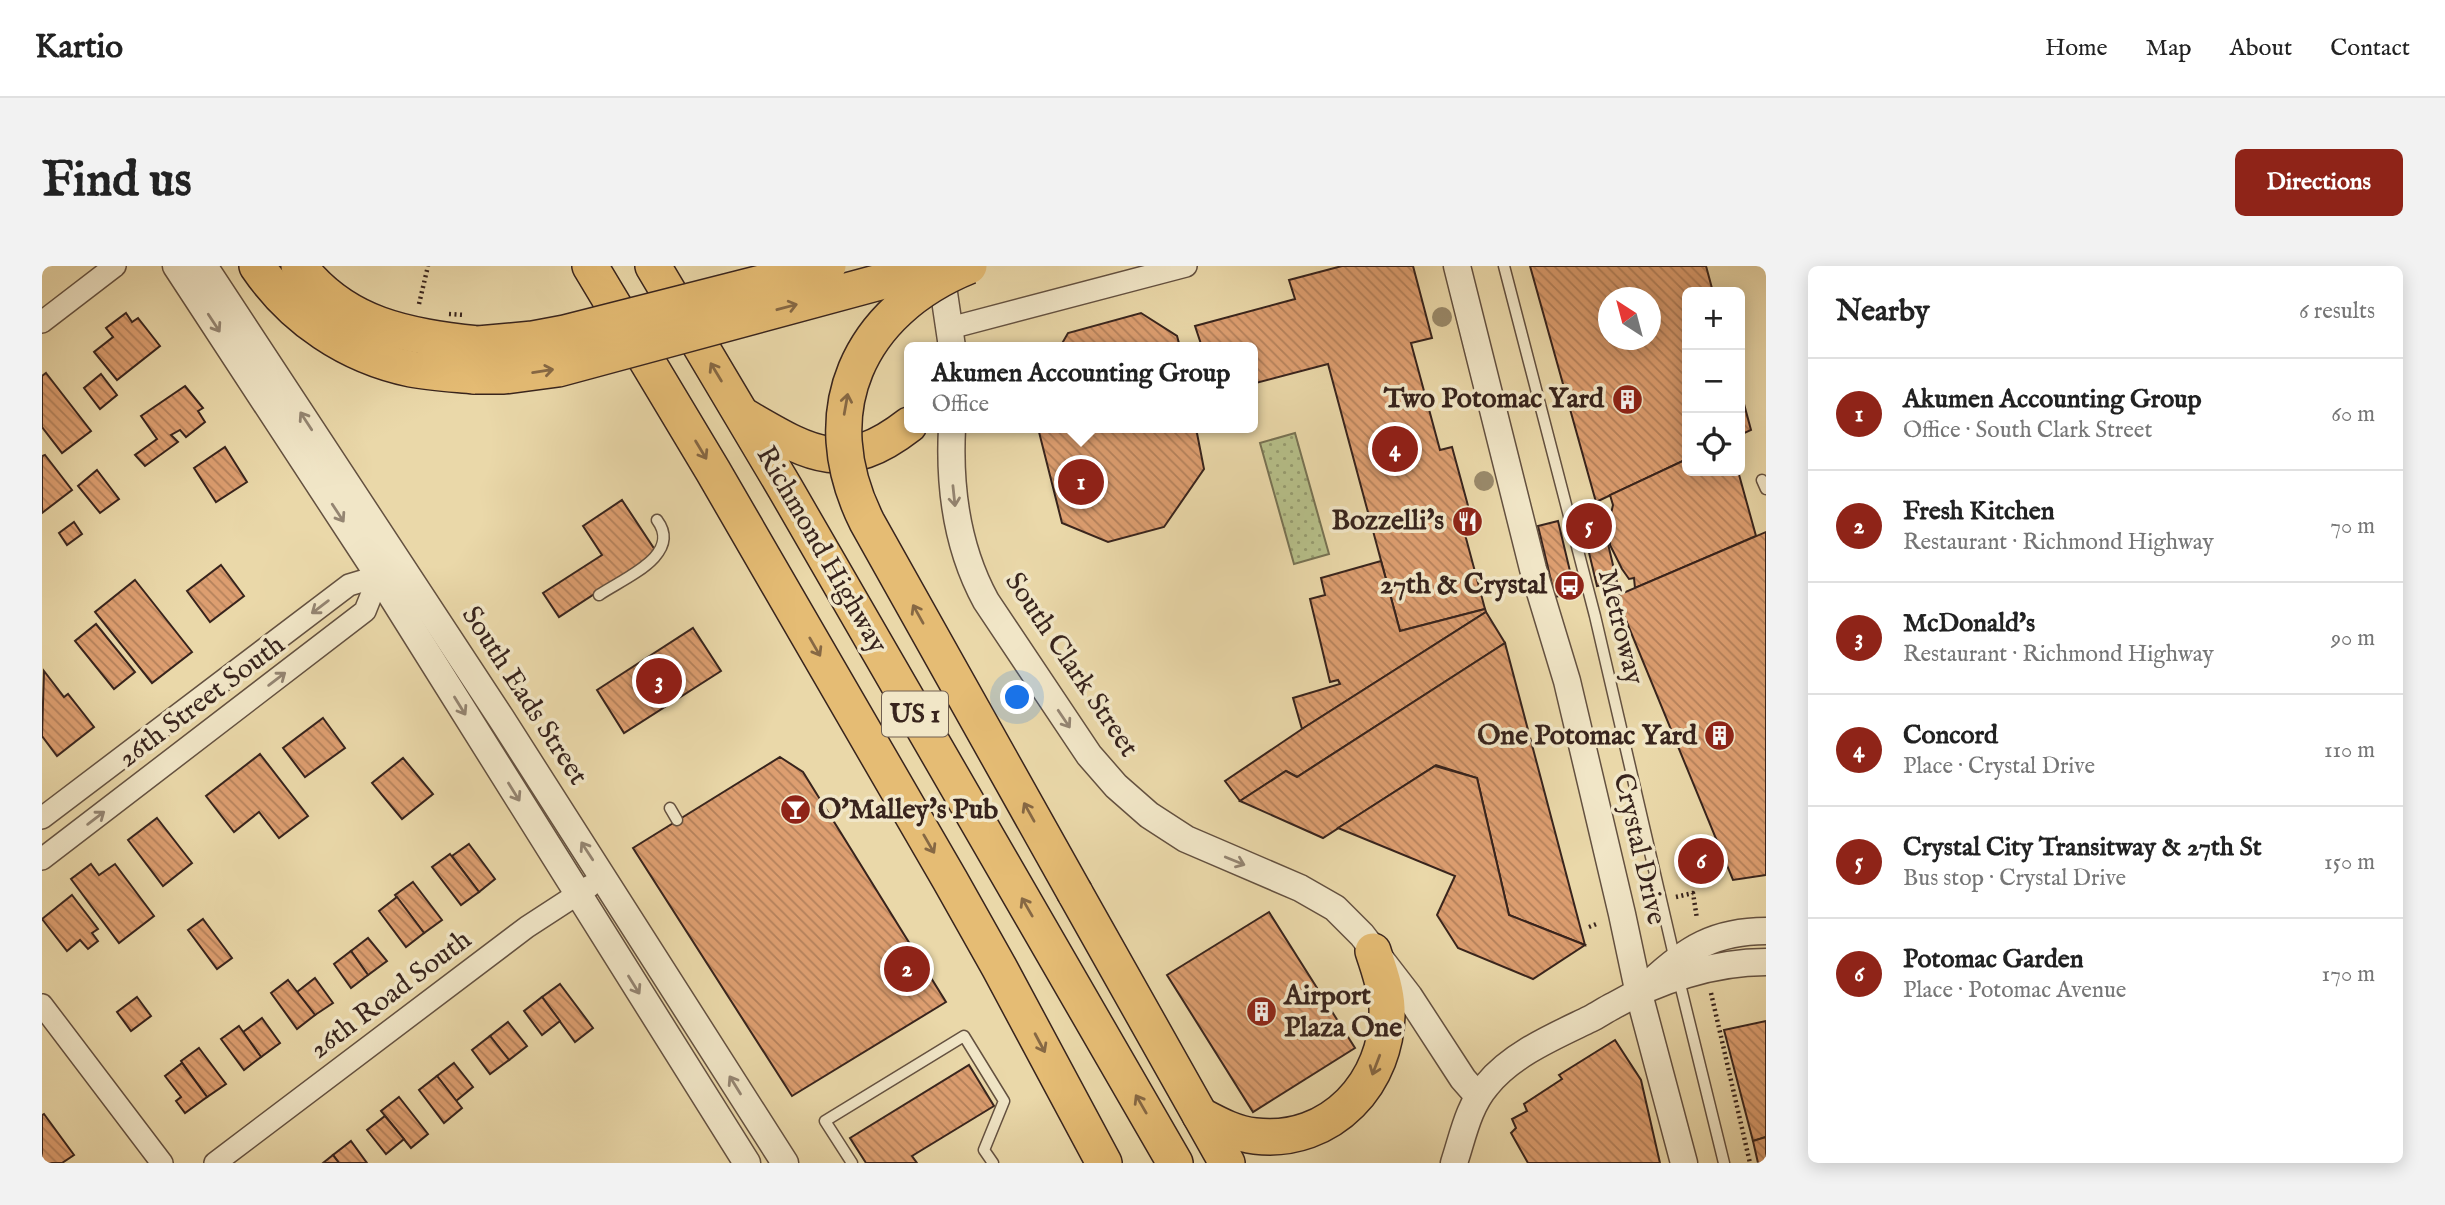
<!DOCTYPE html>
<html lang="en">
<head>
<meta charset="utf-8">
<style>
	:root { --surface:#fff; --page:#f2f2f2; --text:#222; --muted:#767676; --line:#e0e0e0; --accent:#8f2418 }
	body { margin:0; font-family:"IM FELL English",serif; background:var(--page); color:var(--text) }
	.controls { position:absolute; right:21px; top:21px; display:grid; overflow:hidden; border-radius:10px; box-shadow:0 4px 18px #0003 }
	.controls button { width:63px; height:63px; display:grid; place-items:center; padding:0; border:0; border-bottom:2px solid var(--line); background:var(--surface); color:var(--text); font:35px sans-serif }
	.compass { position:absolute; left:1556px; top:21px; width:63px; height:63px; border-radius:50%; background:var(--surface); box-shadow:0 4px 18px #0003; rotate:324deg }
	.you { position:absolute; left:976px; top:432px; width:24px; height:24px; margin:-18px; border:5px solid #fff; border-radius:50%; background:#1a73e8; box-shadow:0 0 0 10px #1a73e833 }
	.badge { display:grid; place-items:center; width:46px; height:46px; border-radius:50%; background:var(--accent); color:#fff; font-size:23px; font-weight:700 }
	.pin { position:absolute; translate:-50% -50%; border:4px solid #fff; box-shadow:0 2px 7px #0006 }
	.popup { position:absolute; left:862px; top:76px; width:354px; height:91px; box-sizing:border-box; display:grid; place-content:center; border-radius:10px; background:var(--surface); filter:drop-shadow(0 2px 5px #0005); font-size:23px; white-space:nowrap; color:var(--muted) }
	.popup b { font-size:26px; color:var(--text) }
	.popup::after { content:''; position:absolute; left:50%; top:100%; margin-left:-14px; border:14px solid transparent; border-top-color:var(--surface) }
	.list { margin:0; padding:0; list-style:none }
	h2 { display:flex; justify-content:space-between; align-items:center; height:91px; margin:0; padding:0 28px; font-size:30px }
	h2 small { font-size:23px; font-weight:400; color:var(--muted) }
	.list li { display:grid; grid-template-columns:46px 1fr auto; gap:21px; align-items:center; box-sizing:border-box; height:112px; padding:0 28px; border-top:2px solid var(--line) }
	.list b { display:block; font-size:26px; white-space:nowrap }
	.list p { margin:0; font-size:23px; white-space:nowrap; color:var(--muted) }
	.list em { font-size:23px; font-style:normal; color:var(--muted) }
	.icon { flex:none; width:38px; height:38px; fill:none; stroke:currentColor; stroke-width:2; stroke-linecap:round; stroke-linejoin:round }
	.map { position:relative; flex:none; width:1724px; height:897px; overflow:hidden; border-radius:10px }
	header { display:flex; align-items:center; gap:42px; box-sizing:border-box; height:98px; padding:0 35px; background:var(--surface); border-bottom:2px solid var(--line) }
	header strong { font-size:33px }
	nav { display:flex; gap:38px; margin-inline-start:auto; font-size:24px }
	.intro { display:flex; align-items:center; justify-content:space-between; box-sizing:border-box; height:168px; padding:0 42px }
	h1 { margin:0; font-size:49px }
	.button { padding:18px 32px; border-radius:10px; background:var(--accent); color:#fff; font-size:24px; font-weight:700 }
	main { display:flex; gap:42px; padding:0 42px }
	aside { flex:1; background:var(--surface); border-radius:10px; box-shadow:0 4px 18px #0003 }
	.map>svg:first-child { display:block }
	.grass { fill:url(#grass-dots); stroke:#777253; stroke-width:2 }
	.building { fill:url(#building-back-hatch); stroke:#38241d; stroke-width:2; fill-rule:evenodd }
	.lines { fill:none; stroke-linecap:round; stroke-linejoin:round }
	.service-casing { stroke:#645140; stroke-width:13 }
	.minor-casing { stroke:#645140; stroke-width:24 }
	.tertiary-casing { stroke:#645140; stroke-width:29 }
	.trunk-casing { stroke:#38241d; stroke-width:38 }
	.path { stroke:#38241d; stroke-width:4.5; stroke-dasharray:2 3.5; stroke-linecap:butt }
	.service { stroke:#f1e6c7; stroke-width:10 }
	.minor { stroke:#f1e6c7; stroke-width:21 }
	.tertiary { stroke:#f1e6c7; stroke-width:26 }
	.trunk { stroke:#e5bc74; stroke-width:35 }
	.trunk-bridge-casing { stroke:#38241d; stroke-width:38; stroke-linecap:butt }
	.path-bridge { stroke:#38241d; stroke-width:4.5; stroke-dasharray:2 3.5; stroke-linecap:butt }
	.trunk-bridge { stroke:#e5bc74; stroke-width:35 }
	.tree { fill:#9a8a6b }
	.oneway { stroke:#866844 }
	.oneway2 { stroke:#948572 }
	.labels { text-anchor:middle; dominant-baseline:central; stroke-width:7; stroke-linejoin:round; paint-order:stroke }
	.shield { fill:#f1e6c7; stroke:#705e50; stroke-width:2 }
	.shield-label { font-size:26px; font-weight:bold; fill:#38241d }
	.poi-label { font-size:28px; font-weight:bold; fill:#38241d; stroke:#f1e6c7; text-anchor:end }
	.street-label { font-size:28px; fill:#38241d; stroke:#f1e6c7 }
</style>
</head>
<body>
<header>
<strong>Kartio</strong>
<nav><a>Home</a><a>Map</a><a>About</a><a>Contact</a></nav>
</header>
<div class="intro"><h1>Find us</h1><a class="button">Directions</a></div>
<main>
<div class="map">
<svg width="1724" height="897" viewBox="0 0 1724 897">
	<defs>
		<pattern id="grass-dots" width="8" height="8" patternUnits="userSpaceOnUse" patternTransform="scale(1.75)"><rect width="8" height="8" fill="#b6bf89"/><path d="M2 2h.1M6 6h.1" fill="none" stroke="#959b6f" stroke-width="1.8" stroke-linecap="round"/></pattern>
		<pattern id="building-back-hatch" width="6" height="6" patternUnits="userSpaceOnUse" patternTransform="scale(1.75)"><rect width="6" height="6" fill="#dd9e70"/><path d="M-1 5l2 2M0 0l6 6M5-1l2 2" fill="none" stroke="#b4815b"/></pattern>
	</defs>
	<rect width="100%" height="100%" fill="#ead8a9"/>
	<filter id="stains"><feTurbulence type="fractalNoise" baseFrequency=".00286" numOctaves="4"/><feColorMatrix values="0 0 0 0 .2 0 0 0 0 .09 0 0 0 0 .02 0 0 0 .5 -.17"/></filter>
	<radialGradient id="worn" r=".72"><stop offset=".6" stop-color="#630" stop-opacity="0"/><stop offset="1" stop-color="#630" stop-opacity=".3"/></radialGradient>
	<!-- grass -->
	<path class="grass" d="M1253 167 1287 288 1252 298 1218 177Z"/>
	<!-- building -->
	<g class="building">
		<path d="M1300 0H1371L1390 72 1369 77 1398 184 1410 181 1431 258 1421 261 1443 343 1358 365 1286 98 1210 118V81H1160L1153 60 1253 33 1247 14Z"/>
		<path d="M1488 0H1664L1671 26H1645V193L1554 236ZM1566 32H1608V74H1566Z"/>
		<path d="M84 47 90 56 96 52 118 80 75 114 52 86 71 71 64 62Z"/>
		<path d="M1099 47 1135 70 1138 81H1018L1026 67Z"/>
		<path d="M4 107 49 165 20 187 0 161V110Z"/>
		<path d="M59 108 75 129 58 143 42 122Z"/>
		<path d="M143 120 161 142 156 145 163 156 144 171 138 164 129 169 136 176 103 200 93 189 115 173 99 150Z"/>
		<path d="M1698 123 1709 164 1698 169Z"/>
		<path d="M996 162H1154L1162 203 1122 261 1066 276 1020 257Z"/>
		<path d="M183 181 205 216 174 236 152 202Z"/>
		<path d="M3 189 30 224 0 247V190Z"/>
		<path d="M1645 193V205H1696L1714 270 1593 322 1592 312 1587 313 1580 303 1568 279 1567 256 1571 239 1568 229Z"/>
		<path d="M55 204 77 233 58 247 36 220Z"/>
		<path d="M580 234 615 287 517 351 501 327 560 289 541 260Z"/>
		<path d="M1558 244 1575 316 1555 320 1538 249Z"/>
		<path d="M1516 255 1533 326 1513 331 1496 260Z"/>
		<path d="M32 256 40 268 25 279 17 267Z"/>
		<path d="M1724 266V609L1691 614 1574 330Z"/>
		<path d="M1339 295 1358 365 1443 343 1444 346 1260 463 1251 432 1298 418 1296 414 1288 416 1268 333 1283 329 1279 312Z"/>
		<path d="M179 299 202 330 168 356 145 325Z"/>
		<path d="M93 314 150 386 110 417 53 346Z"/>
		<path d="M1444 346 1463 377 1255 511 1244 505 1198 535 1183 515 1260 463Z"/>
		<path d="M54 358 93 406 72 423 33 375Z"/>
		<path d="M651 362 679 405 582 467 555 424Z"/>
		<path d="M1463 377 1543 679 1467 649 1435 512 1394 499 1281 572 1198 535 1244 505 1255 511Z"/>
		<path d="M2 405 22 431 26 428 52 461 15 490 0 470Z"/>
		<path d="M281 452 303 482 263 511 241 482Z"/>
		<path d="M218 488 266 550 237 572 217 546 192 566 164 530Z"/>
		<path d="M738 491 761 506 904 736 750 830 591 582Z"/>
		<path d="M361 492 391 528 360 553 330 517Z"/>
		<path d="M1393 500 1435 512 1467 649 1543 679 1491 713 1416 682 1395 649 1413 610 1296 562Z"/>
		<path d="M115 552 150 597 121 620 86 574Z"/>
		<path d="M427 578 453 613 437 626 410 590Z"/>
		<path d="M408 588 437 626 419 639 390 601Z"/>
		<path d="M49 598 57 609 73 598 112 650 77 677 29 613Z"/>
		<path d="M371 616 400 654 382 667 353 629Z"/>
		<path d="M30 629 56 663 50 667 56 675 46 683 38 674 25 685 0 653Z"/>
		<path d="M355 631 382 667 364 681 337 645Z"/>
		<path d="M1227 646 1313 782 1211 846 1125 709Z"/>
		<path d="M161 653 190 692 175 703 146 664Z"/>
		<path d="M326 672 345 695 326 709 309 685Z"/>
		<path d="M309 685 326 709 309 722 292 698Z"/>
		<path d="M273 712 291 737 273 749 255 726Z"/>
		<path d="M246 714 273 749 255 763 229 727Z"/>
		<path d="M518 718 551 762 533 776 500 731Z"/>
		<path d="M95 731 109 750 89 765 75 746Z"/>
		<path d="M500 731 518 755 500 769 482 745Z"/>
		<path d="M220 752 238 777 219 791 201 766Z"/>
		<path d="M1724 755V871L1711 875 1682 764Z"/>
		<path d="M466 756 485 780 467 794 448 770Z"/>
		<path d="M197 760 219 791 202 804 179 773Z"/>
		<path d="M448 770 467 794 448 808 430 784Z"/>
		<path d="M1573 774 1599 814 1618 897H1486L1469 867 1474 862 1470 853 1485 845 1482 838 1520 813 1517 809Z"/>
		<path d="M157 782 184 818 165 831 139 795Z"/>
		<path d="M140 797 165 831 143 847 134 835 139 831 123 810Z"/>
		<path d="M412 797 431 821 414 835 395 810Z"/>
		<path d="M927 799 952 840 870 890 875 897H824L808 872Z"/>
		<path d="M395 810 420 842 402 857 377 824Z"/>
		<path d="M357 831 386 868 369 882 339 845Z"/>
		<path d="M2 848 32 889 20 897H0V849Z"/>
		<path d="M343 850 362 873 344 888 325 864Z"/>
		<path d="M1724 871V897H1716L1711 875Z"/>
		<path d="M309 875 325 897H297L291 889Z"/>
		<path d="M291 889 297 897H281Z"/>
	</g>
	<g class="lines">
		<defs>
			<g id="service">
				<path d="M1462 0 1553 350 1633 694"/>
				<path d="M1720 214 1724 223"/>
				<path d="M557 329C582 312 641 289 615 254"/>
				<path d="M628 542 635 554"/>
				<path d="M1636 710 1682 897"/>
				<path d="M810 897 783 855 922 770 962 835 942 884 951 897"/>
			</g>
			<g id="minor">
				<path d="M0 56 73 0"/>
				<path d="M908 62 1144 0"/>
				<path d="M0 552 307 319 337 310 344 305"/>
				<path d="M0 593 323 345 337 310"/>
				<path d="M0 739 120 897"/>
				<path d="M173 897 485 661 548 620"/>
			</g>
			<g id="tertiary">
				<path d="M134 0 337 310 705 897"/>
				<path d="M162 0 459 452 743 897"/>
				<path d="M898 0 910 81"/>
				<path d="M1415 0 1491 303 1525 415 1580 648 1597 728 1642 897"/>
				<path d="M910 162C907 221 915 282 944 335L1047 489 1074 520 1107 549 1144 573 1258 622 1293 642 1320 669 1367 730 1421 813 1436 830"/>
				<path d="M1608 717C1644 683 1673 665 1724 665"/>
				<path d="M1412 897C1421 870 1426 841 1445 819 1470 788 1513 770 1548 753 1556 749 1563 744 1571 740 1616 714 1672 696 1724 696"/>
			</g>
			<g id="trunk">
				<path d="M215 0C251 53 306 90 369 103 390 107 412 108 433 110"/>
				<path d="M257 0C303 60 365 70 436 78"/>
				<path d="M548 0 671 205 908 614 957 701 1062 897"/>
				<path d="M611 0 743 222 1133 897"/>
				<path d="M702 150C766 187 800 211 867 159"/>
				<path d="M1033 627 1185 897"/>
				<path d="M1158 849C1175 858 1193 868 1213 870 1289 879 1347 816 1345 742 1344 722 1337 704 1331 685"/>
			</g>
		</defs>
		<!-- service casing -->
		<use href="#service" class="service-casing"/>
		<!-- minor casing -->
		<use href="#minor" class="minor-casing"/>
		<!-- tertiary casing -->
		<use href="#tertiary" class="tertiary-casing"/>
		<!-- trunk casing -->
		<use href="#trunk" class="trunk-casing"/>
		<!-- path -->
		<g class="path">
			<path d="M377 38 386 0"/>
			<path d="M1634 631 1651 627 1655 653"/>
			<path d="M1547 661 1557 657"/>
			<path d="M1669 727 1708 897"/>
		</g>
		<!-- service -->
		<use href="#service" class="service"/>
		<!-- minor -->
		<use href="#minor" class="minor"/>
		<!-- tertiary -->
		<use href="#tertiary" class="tertiary"/>
		<!-- trunk -->
		<use href="#trunk" class="trunk"/>
		<defs>
			<g id="trunk-bridge">
				<path d="M927 0C816 45 770 146 825 256L1033 627"/>
				<path d="M436 78 491 73 523 67 786 0"/>
				<path d="M433 110H462L516 103 897 0"/>
			</g>
		</defs>
		<!-- trunk-bridge casing -->
		<use href="#trunk-bridge" class="trunk-bridge-casing"/>
		<!-- path-bridge -->
		<path class="path-bridge" d="M407 48 423 49"/>
		<!-- trunk-bridge -->
		<use href="#trunk-bridge" class="trunk-bridge"/>
	</g>
	<!-- trees -->
	<g class="tree">
		<circle cx="1400" cy="51" r="10"/>
		<circle cx="1442" cy="215" r="10"/>
	</g>
	<!-- one-way arrows -->
	<defs><path id="oneway-shaft" d="M-6 0H5M1.5-3L5.5 0L1.5 3" fill="none" stroke-width="1.6" stroke-linecap="round" stroke-linejoin="round" transform="scale(1.75)"/></defs>
	<g class="oneway">
		<use href="#oneway-shaft" transform="translate(745 41) rotate(-15)"/>
		<use href="#oneway-shaft" transform="translate(501 105) rotate(-9)"/>
		<use href="#oneway-shaft" transform="translate(674 106) rotate(-121)"/>
		<use href="#oneway-shaft" transform="translate(804 138) rotate(-80)"/>
		<use href="#oneway-shaft" transform="translate(659 184) rotate(59)"/>
		<use href="#oneway-shaft" transform="translate(876 348) rotate(-119)"/>
		<use href="#oneway-shaft" transform="translate(773 381) rotate(60)"/>
		<use href="#oneway-shaft" transform="translate(987 546) rotate(-119)"/>
		<use href="#oneway-shaft" transform="translate(887 578) rotate(60)"/>
		<use href="#oneway-shaft" transform="translate(985 641) rotate(-120)"/>
		<use href="#oneway-shaft" transform="translate(998 777) rotate(62)"/>
		<use href="#oneway-shaft" transform="translate(1334 799) rotate(111)"/>
		<use href="#oneway-shaft" transform="translate(1099 838) rotate(-120)"/>
	</g>
	<g class="oneway2">
		<use href="#oneway-shaft" transform="translate(172 57) rotate(57)"/>
		<use href="#oneway-shaft" transform="translate(264 155) rotate(-123)"/>
		<use href="#oneway-shaft" transform="translate(912 230) rotate(84)"/>
		<use href="#oneway-shaft" transform="translate(296 247) rotate(57)"/>
		<use href="#oneway-shaft" transform="translate(278 341) rotate(143)"/>
		<use href="#oneway-shaft" transform="translate(235 413) rotate(-37)"/>
		<use href="#oneway-shaft" transform="translate(418 440) rotate(58)"/>
		<use href="#oneway-shaft" transform="translate(1022 453) rotate(56)"/>
		<use href="#oneway-shaft" transform="translate(472 526) rotate(58)"/>
		<use href="#oneway-shaft" transform="translate(54 552) rotate(-37)"/>
		<use href="#oneway-shaft" transform="translate(545 585) rotate(-123)"/>
		<use href="#oneway-shaft" transform="translate(1193 595) rotate(22)"/>
		<use href="#oneway-shaft" transform="translate(592 719) rotate(58)"/>
		<use href="#oneway-shaft" transform="translate(693 819) rotate(-122)"/>
	</g>
	<!-- icons -->
	<defs>
		<symbol id="building-disc" viewBox="-11 -11 22 22"><circle r="9.5" fill="#8f2418" stroke="#f1e6c7"/><path d="M-4-6H4V6H1V3H-1V6H-4ZM-2.5-4.3h1.7v1.8h-1.7ZM.8-4.3h1.7v1.8H.8ZM-2.5-1h1.7V.8h-1.7ZM.8-1h1.7V.8H.8Z" fill="#fff"/></symbol>
		<symbol id="restaurant-disc" viewBox="-11 -11 22 22"><circle r="9.5" fill="#8f2418" stroke="#f1e6c7"/><path d="M-5-6h1v4h1v-4h1v4h1v-4h1v5L-1.5 .5V6h-2V.5L-5-1ZM5-6V6H3V1.5H1.5Q1.5-4 5-6Z" fill="#fff"/></symbol>
		<symbol id="bus-disc" viewBox="-11 -11 22 22"><circle r="9.5" fill="#8f2418" stroke="#f1e6c7"/><path d="M-5-6H5V4H4V6H2V4H-2V6H-4V4H-5ZM-3.5-4V0h7V-4ZM-3.5 1.2v1.5H-2V1.2ZM2 1.2v1.5H3.5V1.2Z" fill="#fff"/></symbol>
		<symbol id="bar-disc" viewBox="-11 -11 22 22"><circle r="9.5" fill="#8f2418" stroke="#f1e6c7"/><path d="M-6-5H6L.8 .8V4.5H3.5V6h-7V4.5H-.8V.8Z" fill="#fff"/></symbol>
	</defs>
	<g fill-rule="evenodd">
		<use href="#building-disc" x="1568" y="116" width="35" height="35"/>
		<use href="#restaurant-disc" x="1408" y="238" width="35" height="35"/>
		<use href="#bus-disc" x="1510" y="302" width="35" height="35"/>
		<use href="#building-disc" x="1660" y="452" width="35" height="35"/>
		<use href="#bar-disc" x="736" y="526" width="35" height="35"/>
		<use href="#building-disc" x="1202" y="728" width="35" height="35"/>
	</g>
	<g class="labels">
		<!-- shield labels -->
		<rect class="shield" x="840" y="425.5" width="66" height="45" rx="5"/>
		<g class="shield-label">
			<text x="873" y="448">US 1</text>
		</g>
		<!-- poi labels -->
		<g class="poi-label">
			<text x="1562" y="133">Two Potomac Yard</text>
			<text x="1402" y="255">Bozzelli's</text>
			<text x="1505" y="319">27th &amp; Crystal</text>
			<text x="1655" y="470">One Potomac Yard</text>
			<text x="776" y="544" text-anchor="start">O'Malley's Pub</text>
			<text x="1242" y="730" text-anchor="start">Airport<tspan x="1242" dy="32">Plaza One</tspan></text>
		</g>
		<!-- street labels -->
		<g class="street-label">
			<text transform="translate(779 284) rotate(60)">Richmond Highway</text>
			<text transform="translate(1578 361) rotate(76)">Metroway</text>
			<text transform="translate(1029 399) rotate(56)">South Clark Street</text>
			<text transform="translate(482 430) rotate(57)">South Eads Street</text>
			<text transform="translate(160 436) rotate(-37)">26th Street South</text>
			<text transform="translate(1597 583) rotate(77)">Crystal Drive</text>
			<text transform="translate(349 729) rotate(-37)">26th Road South</text>
		</g>
	</g>
	<rect width="100%" height="100%" filter="url(#stains)"/>
	<rect width="100%" height="100%" fill="url(#worn)"/>
</svg>
<div class="controls">
<button>+</button>
<button>−</button>
<button><svg class="icon" aria-label="locate" viewBox="0 0 24 24"><circle cx="12" cy="12" r="6"/><path d="M12 2v4M12 18v4M2 12h4M18 12h4"/></svg></button>
</div>
<svg class="compass" viewBox="-18 -18 36 36"><path d="M0-13l5 13h-10z" fill="#e53935"/><path d="M0 13l5-13h-10z" fill="#767676"/></svg>
<div class="you"></div>
<div class="pin badge" style="left:1039px;top:216px">1</div>
<div class="popup"><b>Akumen Accounting Group</b>Office</div>
<div class="pin badge" style="left:865px;top:703px">2</div>
<div class="pin badge" style="left:617px;top:415px">3</div>
<div class="pin badge" style="left:1353px;top:183px">4</div>
<div class="pin badge" style="left:1547px;top:260px">5</div>
<div class="pin badge" style="left:1659px;top:595px">6</div>
</div>
<aside>
<h2>Nearby<small>6 results</small></h2>
<ul class="list">
<li><span class="badge">1</span><div><b>Akumen Accounting Group</b><p>Office · South Clark Street</p></div><em>60 m</em></li>
<li><span class="badge">2</span><div><b>Fresh Kitchen</b><p>Restaurant · Richmond Highway</p></div><em>70 m</em></li>
<li><span class="badge">3</span><div><b>McDonald's</b><p>Restaurant · Richmond Highway</p></div><em>90 m</em></li>
<li><span class="badge">4</span><div><b>Concord</b><p>Place · Crystal Drive</p></div><em>110 m</em></li>
<li><span class="badge">5</span><div><b>Crystal City Transitway &amp; 27th St</b><p>Bus stop · Crystal Drive</p></div><em>150 m</em></li>
<li><span class="badge">6</span><div><b>Potomac Garden</b><p>Place · Potomac Avenue</p></div><em>170 m</em></li>
</ul>
</aside>
</main>
</body>
</html>
